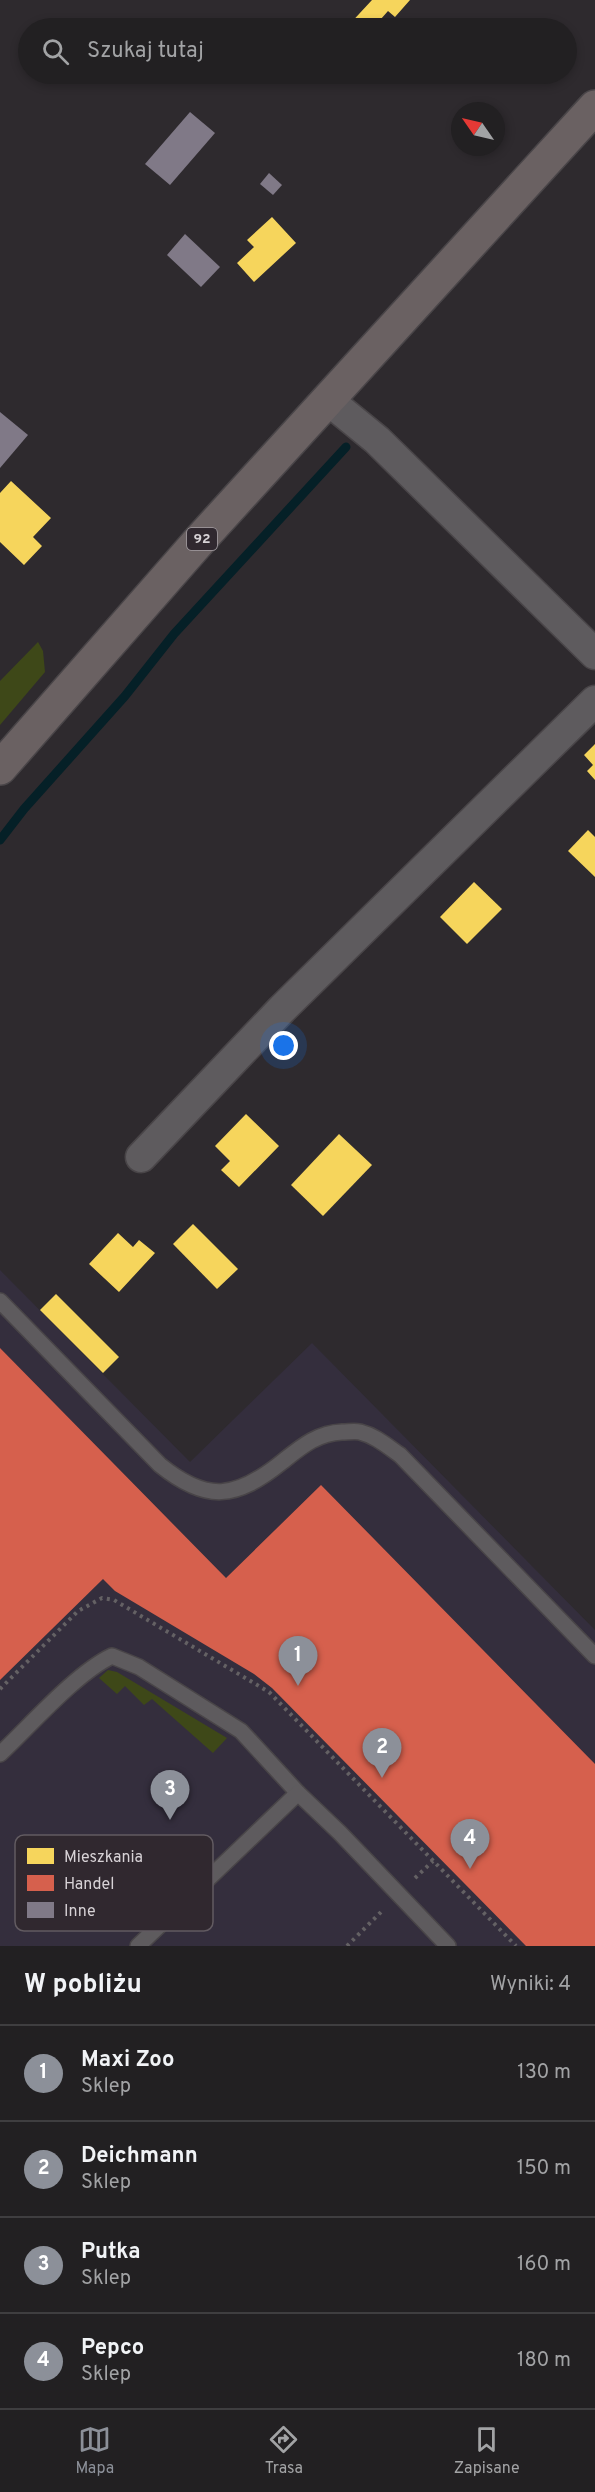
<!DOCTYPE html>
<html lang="pl">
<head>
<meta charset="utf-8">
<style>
	:root { --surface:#222022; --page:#2e2d2f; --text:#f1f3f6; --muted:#a2a3a5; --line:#3f3e40; --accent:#8c9099 }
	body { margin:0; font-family:Overpass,sans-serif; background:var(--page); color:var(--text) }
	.compass { position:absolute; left:451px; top:102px; width:54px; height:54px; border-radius:50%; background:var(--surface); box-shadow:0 3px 9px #0003; rotate:304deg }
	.you { position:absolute; left:284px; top:1046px; width:21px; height:21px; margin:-15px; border:4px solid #fff; border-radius:50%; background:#1a73e8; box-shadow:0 0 0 9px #1a73e833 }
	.badge { display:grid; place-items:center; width:39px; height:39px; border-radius:50%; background:var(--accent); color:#fff; font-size:20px; font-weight:700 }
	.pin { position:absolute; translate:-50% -50px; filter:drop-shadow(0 2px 3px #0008) }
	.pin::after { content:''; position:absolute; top:32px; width:21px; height:18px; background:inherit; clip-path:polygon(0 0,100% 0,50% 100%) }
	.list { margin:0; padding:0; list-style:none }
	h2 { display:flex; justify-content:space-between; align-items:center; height:78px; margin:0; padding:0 24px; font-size:26px }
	h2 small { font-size:20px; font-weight:400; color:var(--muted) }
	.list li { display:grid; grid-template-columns:39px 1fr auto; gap:18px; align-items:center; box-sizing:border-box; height:96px; padding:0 24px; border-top:2px solid var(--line) }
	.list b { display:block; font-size:22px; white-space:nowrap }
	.list p { margin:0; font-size:20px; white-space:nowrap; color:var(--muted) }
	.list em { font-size:20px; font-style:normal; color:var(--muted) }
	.icon { flex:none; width:33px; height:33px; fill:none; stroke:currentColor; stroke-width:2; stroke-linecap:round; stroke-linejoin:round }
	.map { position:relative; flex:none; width:595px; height:1946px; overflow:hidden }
	.search { position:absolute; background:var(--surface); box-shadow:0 3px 9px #0003; left:18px; right:18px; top:18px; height:66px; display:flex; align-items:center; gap:15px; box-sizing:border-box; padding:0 21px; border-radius:33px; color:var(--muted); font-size:22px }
	.sheet { height:462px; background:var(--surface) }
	nav { display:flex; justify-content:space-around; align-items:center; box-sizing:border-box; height:84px; border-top:2px solid var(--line); background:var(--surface); font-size:16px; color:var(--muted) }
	nav a { display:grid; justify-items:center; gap:3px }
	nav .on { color:var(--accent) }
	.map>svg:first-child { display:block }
	.commercial { fill:#342e3d }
	.green { fill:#3e4818 }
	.homes { fill:#f6d55c }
	.shops { fill:#d6604d }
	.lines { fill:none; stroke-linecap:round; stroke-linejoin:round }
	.stream { stroke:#052027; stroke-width:9 }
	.building { fill:#807987 }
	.service-casing { stroke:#494548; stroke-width:18 }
	.minor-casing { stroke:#494548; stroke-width:33 }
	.primary-casing { stroke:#494548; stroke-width:36 }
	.path { stroke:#646164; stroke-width:4; stroke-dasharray:3 4.5; stroke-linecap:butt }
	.service { stroke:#5e5b5e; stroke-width:15 }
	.minor { stroke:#5e5b5e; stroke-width:30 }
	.primary { stroke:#6a6162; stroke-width:33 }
	.labels { text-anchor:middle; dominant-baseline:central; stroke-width:6; stroke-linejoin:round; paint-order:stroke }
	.shield { fill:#30282f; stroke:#a59fa4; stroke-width:1.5 }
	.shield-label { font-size:14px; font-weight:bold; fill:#d7d2d6 }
	.key { fill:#30282f; stroke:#625b61; stroke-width:1.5 }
	.key-label { font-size:16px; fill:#d7d2d6 }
</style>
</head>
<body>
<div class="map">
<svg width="595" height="1946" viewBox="0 0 595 1946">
	<rect width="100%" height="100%" fill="#2e2a2e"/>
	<!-- commercial -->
	<path class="commercial" d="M0 1270 190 1462 312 1343 595 1630V1946H0Z"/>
	<!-- green -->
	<g class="green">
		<path d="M38 642 43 651 45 672 0 725V681Z"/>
		<path d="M108 1670 117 1672 227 1738 213 1753 152 1699 144 1705 125 1686 117 1694 99 1678Z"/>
	</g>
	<!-- homes -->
	<g class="homes">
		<path d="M372 0H410L395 17 388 11 373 28H346Z"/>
		<path d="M272 217 296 243 254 282 237 263 254 247 247 240Z"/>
		<path d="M11 481 51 518 33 537 42 546 24 565 0 542V493Z"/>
		<path d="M595 744V780L587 771 593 765 584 755Z"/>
		<path d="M588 830 595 837V877L568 851Z"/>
		<path d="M474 882 502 909 467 944 440 917Z"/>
		<path d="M246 1114 279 1146 239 1187 221 1170 230 1161 215 1146Z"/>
		<path d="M339 1134 372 1165 323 1216 291 1185Z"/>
		<path d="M193 1224 238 1269 217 1289 173 1244Z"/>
		<path d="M118 1233 133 1247 139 1240 155 1253 119 1292 89 1264Z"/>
		<path d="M56 1294 119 1357 103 1373 40 1310Z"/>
	</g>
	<!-- shops -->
	<path class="shops" d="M0 1348 226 1578 321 1485 595 1764V1946H526L272 1688 254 1674 115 1591 103 1579 0 1680Z"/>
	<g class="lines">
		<!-- stream -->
		<path class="stream" d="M0 840 24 809 125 696 174 634 346 447"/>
	</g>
	<!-- building -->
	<g class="building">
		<path d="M190 112 215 133 170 185 145 164Z"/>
		<path d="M269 173 282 185 273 195 260 184Z"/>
		<path d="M185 234 220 267 201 287 167 255Z"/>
		<path d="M0 412 28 435 0 468Z"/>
	</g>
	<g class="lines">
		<defs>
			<g id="service">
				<path d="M0 1301 160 1465C207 1503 236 1499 282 1462 301 1447 317 1433 342 1432 348 1432 355 1431 360 1432 376 1436 387 1446 400 1455L595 1656"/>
				<path d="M0 1754C30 1726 76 1673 112 1656L139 1667 241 1731 298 1793"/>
				<path d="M138 1946 298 1793 340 1833 448 1946"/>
			</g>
			<g id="minor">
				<path d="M328 400 377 440 595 654"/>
				<path d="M141 1157 282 1009 595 701"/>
			</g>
			<path id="primary" d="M0 768 199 541 595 107"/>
		</defs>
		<!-- service casing -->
		<use href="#service" class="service-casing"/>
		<!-- minor casing -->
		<use href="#minor" class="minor-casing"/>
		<!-- primary casing -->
		<use href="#primary" class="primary-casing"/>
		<!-- path -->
		<g class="path">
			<path d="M0 1689 78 1611 102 1598 114 1600 269 1692 516 1946"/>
			<path d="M415 1878 433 1861"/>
			<path d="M347 1946 382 1911"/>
		</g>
		<!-- service -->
		<use href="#service" class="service"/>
		<!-- minor -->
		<use href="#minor" class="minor"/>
		<!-- primary -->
		<use href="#primary" class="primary"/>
	</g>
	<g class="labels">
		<!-- shield labels -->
		<rect class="shield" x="187" y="528" width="30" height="22" rx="4.5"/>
		<g class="shield-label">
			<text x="202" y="539">92</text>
		</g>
	</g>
	<!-- legend -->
	<rect x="15" y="1835" width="198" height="96" rx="9" class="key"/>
	<rect x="27" y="1848" width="27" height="16" fill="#f6d55c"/>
	<rect x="27" y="1875" width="27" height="16" fill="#d6604d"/>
	<rect x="27" y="1902" width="27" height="16" fill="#807987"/>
	<g class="key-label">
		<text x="64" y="1862">Mieszkania</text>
		<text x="64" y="1889">Handel</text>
		<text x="64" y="1916">Inne</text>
	</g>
</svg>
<svg class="compass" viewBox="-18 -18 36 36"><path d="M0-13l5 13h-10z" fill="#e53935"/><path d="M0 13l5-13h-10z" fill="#a2a3a5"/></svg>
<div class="you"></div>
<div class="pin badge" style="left:298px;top:1686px">1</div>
<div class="pin badge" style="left:382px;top:1778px">2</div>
<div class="pin badge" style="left:170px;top:1820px">3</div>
<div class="pin badge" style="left:470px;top:1869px">4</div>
<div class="search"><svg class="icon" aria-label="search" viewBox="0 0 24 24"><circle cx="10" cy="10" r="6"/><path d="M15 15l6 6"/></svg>Szukaj tutaj</div>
</div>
<section class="sheet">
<h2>W pobliżu<small>Wyniki: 4</small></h2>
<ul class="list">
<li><span class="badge">1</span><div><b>Maxi Zoo</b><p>Sklep</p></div><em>130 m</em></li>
<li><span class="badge">2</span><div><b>Deichmann</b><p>Sklep</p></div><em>150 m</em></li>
<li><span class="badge">3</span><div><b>Putka</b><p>Sklep</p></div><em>160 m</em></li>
<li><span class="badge">4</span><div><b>Pepco</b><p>Sklep</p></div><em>180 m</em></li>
</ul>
</section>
<nav>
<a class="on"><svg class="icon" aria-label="map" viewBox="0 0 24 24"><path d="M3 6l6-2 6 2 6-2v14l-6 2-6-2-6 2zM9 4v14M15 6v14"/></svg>Mapa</a>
<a><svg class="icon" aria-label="directions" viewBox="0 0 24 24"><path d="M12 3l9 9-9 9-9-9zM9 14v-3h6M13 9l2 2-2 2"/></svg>Trasa</a>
<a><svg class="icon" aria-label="saved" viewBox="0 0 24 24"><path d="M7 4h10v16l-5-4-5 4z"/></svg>Zapisane</a>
</nav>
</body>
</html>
